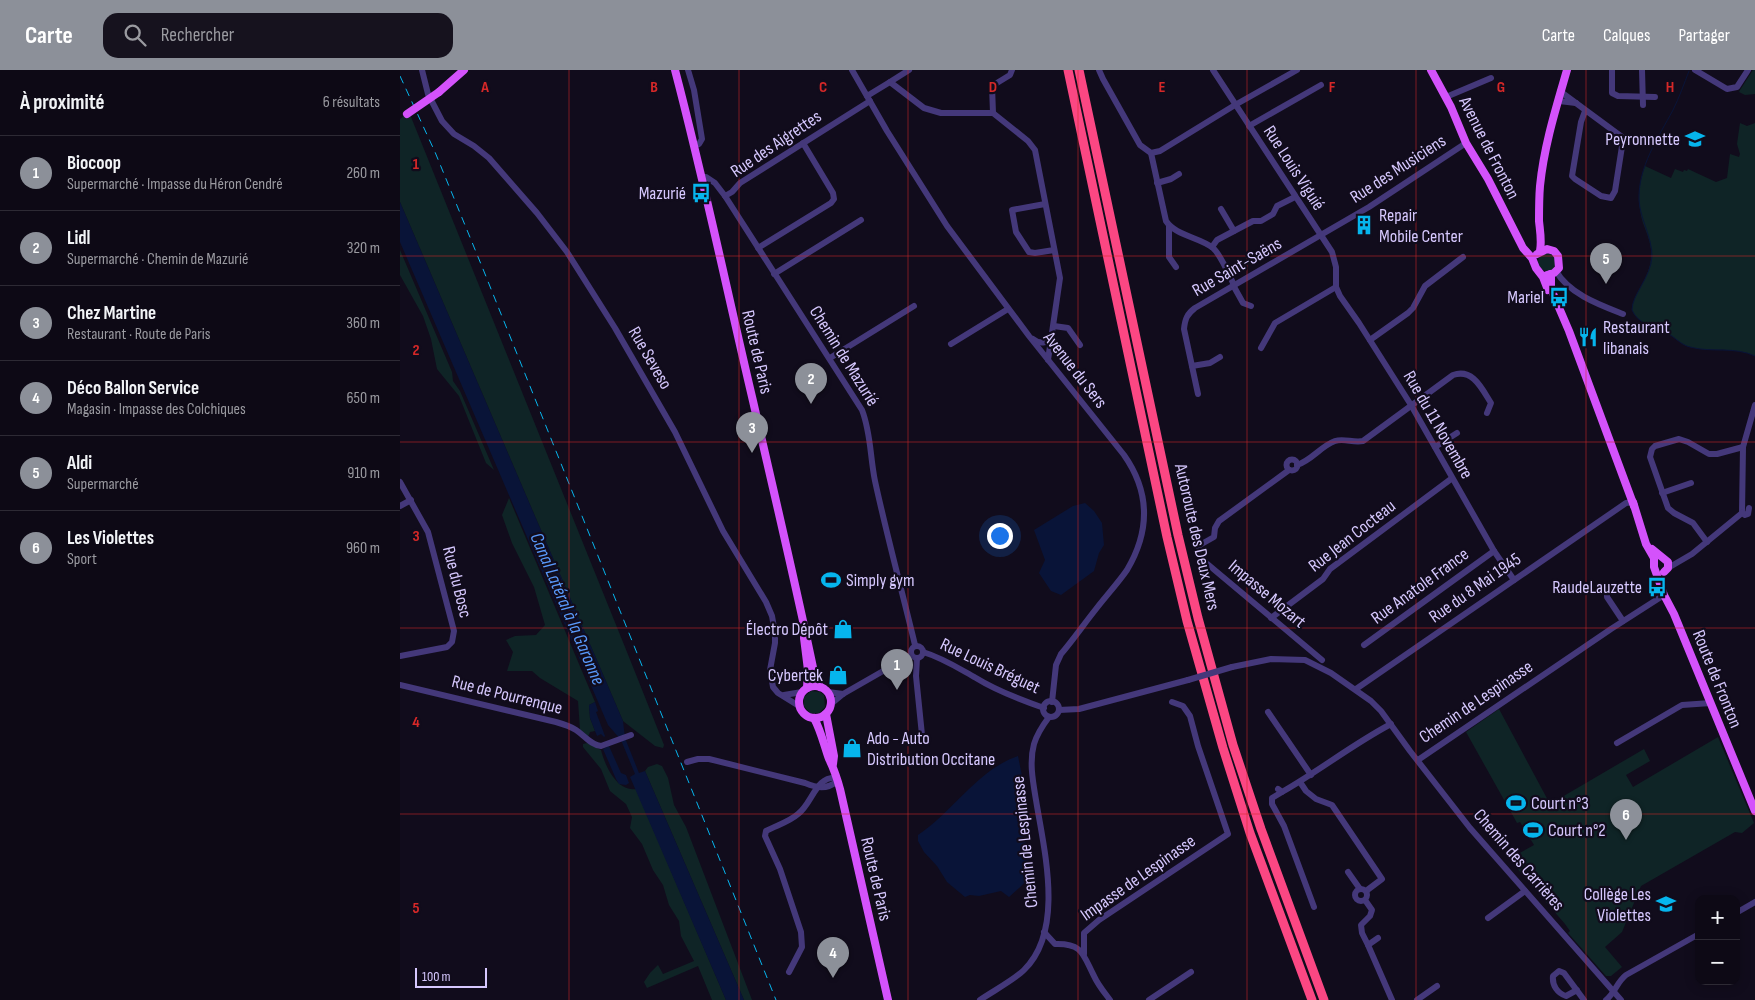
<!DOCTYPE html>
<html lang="fr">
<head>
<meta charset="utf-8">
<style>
	:root { --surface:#0d0915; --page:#16121e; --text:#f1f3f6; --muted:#9a9aa0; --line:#2d2a34; --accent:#8c9099 }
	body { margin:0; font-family:"Sofia Sans Condensed",sans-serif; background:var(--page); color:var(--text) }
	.controls { position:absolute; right:15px; bottom:15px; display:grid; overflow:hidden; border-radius:10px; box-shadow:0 2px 12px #0003 }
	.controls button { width:45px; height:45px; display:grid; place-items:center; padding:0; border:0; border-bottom:1px solid var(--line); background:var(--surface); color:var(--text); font:25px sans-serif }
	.scale { position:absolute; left:15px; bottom:12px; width:72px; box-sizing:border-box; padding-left:5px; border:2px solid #d6c8fe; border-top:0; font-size:14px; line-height:18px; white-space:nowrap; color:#d6c8fe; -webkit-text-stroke:4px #110c1c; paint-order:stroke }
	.you { position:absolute; left:599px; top:465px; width:18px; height:18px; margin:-12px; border:4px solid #fff; border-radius:50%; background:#1a73e8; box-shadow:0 0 0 8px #1a73e833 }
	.badge { display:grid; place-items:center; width:32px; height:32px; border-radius:50%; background:var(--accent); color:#fff; font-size:16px; font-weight:700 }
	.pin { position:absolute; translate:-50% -41px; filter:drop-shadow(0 1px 2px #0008) }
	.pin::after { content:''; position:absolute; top:26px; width:18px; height:15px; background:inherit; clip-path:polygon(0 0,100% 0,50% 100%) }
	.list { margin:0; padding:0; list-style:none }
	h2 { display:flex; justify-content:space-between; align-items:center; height:65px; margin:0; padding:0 20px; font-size:21px }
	h2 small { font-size:16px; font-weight:400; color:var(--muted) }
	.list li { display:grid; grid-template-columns:32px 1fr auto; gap:15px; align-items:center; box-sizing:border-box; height:75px; padding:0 20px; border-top:1px solid var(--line) }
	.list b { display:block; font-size:19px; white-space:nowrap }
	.list p { margin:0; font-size:16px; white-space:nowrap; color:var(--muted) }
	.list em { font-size:16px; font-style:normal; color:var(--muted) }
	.icon { flex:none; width:28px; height:28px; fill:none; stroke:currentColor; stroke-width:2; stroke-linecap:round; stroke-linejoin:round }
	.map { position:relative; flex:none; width:1355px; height:930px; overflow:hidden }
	header { display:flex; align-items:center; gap:30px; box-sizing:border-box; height:70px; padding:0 25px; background:var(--accent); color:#fff }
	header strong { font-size:24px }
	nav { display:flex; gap:28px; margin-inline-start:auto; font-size:18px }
	.search { width:350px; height:45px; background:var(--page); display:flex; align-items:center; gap:12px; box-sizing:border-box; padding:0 18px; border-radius:15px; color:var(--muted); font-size:19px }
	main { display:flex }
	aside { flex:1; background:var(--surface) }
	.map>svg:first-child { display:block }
	.green { fill:#0f2426 }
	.water { fill:#091438 }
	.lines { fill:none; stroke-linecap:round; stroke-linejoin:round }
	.stream { stroke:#091438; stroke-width:1 }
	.minor { stroke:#44387a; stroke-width:6 }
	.major { stroke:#d452fb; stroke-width:8 }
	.highway { stroke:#fb4783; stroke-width:9 }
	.rail { stroke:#06b5ed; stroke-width:1; stroke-dasharray:8 6; stroke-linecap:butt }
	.minor-bridge { stroke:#44387a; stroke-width:6 }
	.major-bridge { stroke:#d452fb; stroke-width:8 }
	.grid { fill:none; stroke:#d62828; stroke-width:1; stroke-opacity:0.55 }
	.labels { text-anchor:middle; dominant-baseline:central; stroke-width:4.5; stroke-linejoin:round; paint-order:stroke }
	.poi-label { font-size:18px; fill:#d6c8fe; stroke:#110c1c; text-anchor:end }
	.street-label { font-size:18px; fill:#d6c8fe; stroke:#110c1c }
	.water-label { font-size:19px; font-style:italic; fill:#5999fb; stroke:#110c1c }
	.grid-label { font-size:16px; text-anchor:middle; font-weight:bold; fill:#d62828; stroke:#110c1c; stroke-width:4.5; stroke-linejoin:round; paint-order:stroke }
</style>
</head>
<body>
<header>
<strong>Carte</strong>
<div class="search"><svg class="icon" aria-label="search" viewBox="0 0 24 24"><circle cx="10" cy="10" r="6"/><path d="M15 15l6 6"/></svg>Rechercher</div>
<nav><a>Carte</a><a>Calques</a><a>Partager</a></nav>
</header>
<main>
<aside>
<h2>À proximité<small>6 résultats</small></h2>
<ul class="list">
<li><span class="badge">1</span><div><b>Biocoop</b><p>Supermarché · Impasse du Héron Cendré</p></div><em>260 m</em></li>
<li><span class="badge">2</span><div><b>Lidl</b><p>Supermarché · Chemin de Mazurié</p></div><em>320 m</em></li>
<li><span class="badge">3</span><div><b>Chez Martine</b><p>Restaurant · Route de Paris</p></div><em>360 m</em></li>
<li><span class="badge">4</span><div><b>Déco Ballon Service</b><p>Magasin · Impasse des Colchiques</p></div><em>650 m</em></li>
<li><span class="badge">5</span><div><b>Aldi</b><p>Supermarché</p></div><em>910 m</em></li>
<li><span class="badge">6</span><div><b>Les Violettes</b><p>Sport</p></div><em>960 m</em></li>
</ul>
</aside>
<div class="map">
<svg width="1355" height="930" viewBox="0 0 1355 930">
	<rect width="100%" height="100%" fill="#110c1c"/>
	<!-- green -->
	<g class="green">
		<path d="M1353 0H1355V24L1345 25 1339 22 1340 20Z"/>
		<path d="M9 42 231 592 264 675 263 678 255 676 223 651 0 132V49Z"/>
		<path d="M1340 53 1347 56 1355 53V286C1334 276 1312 283 1290 277 1281 275 1275 267 1267 263 1254 257 1238 254 1232 240 1232 224 1251 208 1251 186 1252 175 1247 164 1243 153 1237 134 1238 115 1245 96L1271 108 1275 99 1283 102 1284 100 1287 101 1288 99 1316 112 1327 108 1330 84 1339 87 1340 84 1337 74Z"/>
		<path d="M0 180 52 302 53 311 60 321 94 400 86 393 59 326 37 299 31 269 23 246 0 205Z"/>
		<circle cx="1147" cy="192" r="9"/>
		<path d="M109 428 195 632 189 635 190 648 195 661 190 662 188 667 180 660 178 631 140 608 132 601H107L113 582 106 570 115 566 136 565 145 555 134 517 112 473 102 445Z"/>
		<path d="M411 621 420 622 424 625 425 637 419 643H410L404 636V627Z"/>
		<path d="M1099 639 1150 734 1244 679 1250 691 1226 705 1233 717 1318 667 1354 753 1342 763 1335 762 1241 816 1222 862 1205 877 1222 897 1211 906H1206L1168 863 1170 861 1165 854 1109 789 1134 775 1120 752 1117 753 1066 662Z"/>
		<path d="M187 673 201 680C205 696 217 722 236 719L326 930H312L298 896 247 918 244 912 250 903 258 895 263 904 294 891 281 866 279 851 269 835 263 815 253 800 242 774 230 758 232 747 226 734 210 721 201 699 183 677V674Z"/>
		<path d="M257 694 262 696 268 708 274 735 286 757 352 930H344L245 701 248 697Z"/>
	</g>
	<!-- water -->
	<g class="water">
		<path d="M0 132 223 651 225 668 239 703 245 701 344 930H326L230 707 235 704 221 670 208 655 0 172Z"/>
		<path d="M685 433 694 441 702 453 704 475 699 483 694 501 661 525 651 521 639 503 645 490 634 460 673 436Z"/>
		<path d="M195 632 198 641 196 642 205 666 204 667 201 664 197 666 190 648 189 635Z"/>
		<path d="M209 676 221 703 226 705 229 713 226 715 219 714 216 709 203 679Z"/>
		<path d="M618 686 630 746V755L624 763C626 777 634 801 624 813 620 818 614 822 609 827L601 821 579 826 570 825 565 827 547 812 537 796 524 782 518 771V765C553 742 577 700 618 686Z"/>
	</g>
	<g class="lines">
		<!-- stream -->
		<path class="stream" d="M1289 1C1284 14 1279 28 1273 40 1258 68 1238 97 1239 130 1240 149 1252 167 1252 186 1251 208 1232 224 1232 240 1238 254 1254 257 1267 263 1275 267 1281 275 1290 277 1312 283 1334 276 1355 286"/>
		<!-- minor -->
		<g class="minor">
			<path d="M22 0 28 24 42 51 54 64 74 76 89 88 137 143 167 182 215 258 275 362 323 461 366 532 372 546 375 563V573L370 600 373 617 378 623 399 636"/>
			<path d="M288 0 294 20 302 69 299 74 295 75"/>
			<path d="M452 0 487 61 547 156 629 266 724 385C750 422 750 461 727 500 718 513 706 526 696 539 684 554 673 570 661 584L656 595 652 632"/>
			<path d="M699 0 703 9 740 75 751 83 760 81 835 35 897 0"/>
			<path d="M813 0 932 182 936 197V217L940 226 959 253 1011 335 1094 481 1114 510"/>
			<path d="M1212 0V23L1218 26 1255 27"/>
			<path d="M1242 0 1243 35"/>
			<path d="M1295 0 1327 19 1337 17 1348 0"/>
			<path d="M490 12 509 0"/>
			<path d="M1161 22 1222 67 1223 70 1215 121 1211 128 1201 126 1175 109 1172 106 1181 52 1185 41"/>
			<path d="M467 26 490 12 524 38 541 43H593L628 71 635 80 660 208 648 290"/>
			<path d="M1046 27 1091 8"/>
			<path d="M1159 31 1176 33"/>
			<path d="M593 43 592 16 610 5 612 0"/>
			<path d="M849 56 921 15"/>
			<path d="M751 83 766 151C776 166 799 167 813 178 821 185 829 205 834 215"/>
			<path d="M302 107H306L315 113 325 126 462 340C471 363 470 387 475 411 487 466 502 521 515 575"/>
			<path d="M757 113 771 109 779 104"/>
			<path d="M325 126 332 122 340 113 470 31"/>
			<path d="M645 134 612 140 616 162 629 182 635 183 654 180"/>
			<path d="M821 139 834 161"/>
			<path d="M769 156V187L776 197"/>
			<path d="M812 177 817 170 834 161 853 151H861L873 144 877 136 895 127"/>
			<path d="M358 178 431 133 434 129 433 123 403 73"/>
			<path d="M1156 201C1169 224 1200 235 1223 244"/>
			<path d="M374 204 461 150"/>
			<path d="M833 215 843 233 851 236"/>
			<path d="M654 256 668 258 680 275"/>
			<path d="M633 269C639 274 647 274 652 267"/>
			<path d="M970 270 1008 243 1013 238 1025 216 1063 187"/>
			<path d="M551 274 608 239"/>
			<path d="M861 278 875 253 936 217"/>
			<path d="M430 288 514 236"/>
			<path d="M792 296 810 293 820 287"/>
			<path d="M798 324 784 259C785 249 787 244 795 238L969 137 1066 73"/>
			<path d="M1035 377 1057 363"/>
			<circle cx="892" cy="395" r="5.5"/>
			<path d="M897 395C912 390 921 376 935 371 944 368 953 373 963 371L1053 305C1073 298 1082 319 1091 333L1087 343"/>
			<path d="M889 400 819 451 815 458 814 467 798 476 805 492 922 590"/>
			<path d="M0 412 28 462 54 561 52 572 47 577 0 586"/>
			<path d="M1262 423 1291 413"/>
			<path d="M0 436 11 430"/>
			<path d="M1342 443 1343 377 1355 335"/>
			<path d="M1342 443 1345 445 1348 444 1349 438"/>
			<path d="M1307 472 1293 453 1274 443 1268 438 1250 387 1252 379 1255 376 1279 369 1288 372 1309 384H1317L1343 377"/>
			<path d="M1268 498 1292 484 1342 443"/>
			<path d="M1207 520V527L1223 551"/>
			<path d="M871 548 923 509 930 499 1051 409"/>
			<path d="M964 575 1094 481"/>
			<circle cx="517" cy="582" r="6"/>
			<path d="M523 582C543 588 558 598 576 608 597 621 621 630 644 638"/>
			<path d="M517 588 516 606 522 665"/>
			<path d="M832 597 871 589 905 590 931 603 971 631 981 641 1010 681 1070 758 1221 930"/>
			<path d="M0 615 156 652C163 654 170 656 176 660 185 666 191 675 201 676L231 665"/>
			<path d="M956 619 1226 433 1233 432"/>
			<path d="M428 622 443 624"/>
			<path d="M384 625 402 622"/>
			<circle cx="651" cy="639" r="8"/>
			<path d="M431 634 443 624 511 585"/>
			<path d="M659 640 679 639 788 610"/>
			<path d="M868 642 911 705"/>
			<path d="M1217 673 1282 635 1311 633"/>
			<path d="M1018 690 1211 559 1264 525"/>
			<path d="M287 692 298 689H309L405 713C417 718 426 720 438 711"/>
			<path d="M900 712 906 721 916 729 932 735 982 809 966 821"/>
			<path d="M878 719 882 722C919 701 953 674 991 654"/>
			<path d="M882 722 872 728V734L884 756 914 837"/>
			<path d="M948 802 960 819"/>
			<circle cx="961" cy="825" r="6"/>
			<path d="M965 830 972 840 970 846 961 855 962 863 968 875"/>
			<path d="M1336 843 1355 832"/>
			<path d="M1088 848 1125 821"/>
			<path d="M644 862 655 874C683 873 683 885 694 906 698 915 704 922 710 930"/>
			<path d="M978 868 968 875 992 930"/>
			<path d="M684 884V863L699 850 828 764 798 676 790 646 783 636 772 632"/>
			<path d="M389 902 402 877 401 862 380 799 365 766 366 761C377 755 389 752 398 744 412 734 416 705 437 708"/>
			<path d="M1177 920 1166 926C1157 923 1152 915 1153 906L1159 901 1164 903 1184 930"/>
			<path d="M580 930C593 921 614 910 624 900 665 860 644 780 636 730 633 712 629 692 634 674 637 664 643 655 649 647"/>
			<path d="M749 930 791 902"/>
			<path d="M1017 930 1037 916"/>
			<path d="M1206 930C1216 922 1216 913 1226 905L1299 864"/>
		</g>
		<!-- major -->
		<g class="major">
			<path d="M275 0C304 110 327 221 353 331 374 423 396 515 415 607L420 617"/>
			<path d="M1031 0 1051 37 1066 73 1088 109 1123 178 1132 188 1136 198 1143 207 1148 220"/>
			<path d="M39 22 64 0"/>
			<path d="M1140 181C1142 171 1140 161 1139 151 1139 139 1139 128 1140 116 1144 76 1156 38 1167 0"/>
			<path d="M1137 184 1147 179 1154 181 1158 186 1159 198 1154 203 1147 205"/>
			<path d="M1151 204V219L1169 261 1234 436"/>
			<path d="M1233 432 1246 474 1254 488V497L1264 525 1274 544 1355 741"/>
			<path d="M1252 479 1268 492V498L1264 502"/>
			<path d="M404 568 408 600 407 618"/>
			<circle cx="415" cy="632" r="16"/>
			<path d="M426 644 434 686 433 694"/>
			<path d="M414 648C421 661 424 675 429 689 434 699 437 708 440 719L488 930"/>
		</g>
		<!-- highway -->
		<g class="highway">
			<path d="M668 0 767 467 787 551 823 678 850 763 912 930"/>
			<path d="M679 0 778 465 798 548 833 675 861 759 924 930"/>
		</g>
		<!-- rail -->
		<path class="rail" d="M0 6 35 82 83 199 376 930"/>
		<!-- minor-bridge -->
		<path class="minor-bridge" d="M788 610 832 597"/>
		<!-- major-bridge -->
		<path class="major-bridge" d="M7 44 39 22"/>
	</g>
	<!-- grid -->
	<path class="grid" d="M169 0V930M339 0V930M508 0V930M678 0V930M847 0V930M1016 0V930M1186 0V930M0 186H1355M0 372H1355M0 558H1355M0 744H1355"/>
	<!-- icons -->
	<defs>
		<symbol id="school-bare" viewBox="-9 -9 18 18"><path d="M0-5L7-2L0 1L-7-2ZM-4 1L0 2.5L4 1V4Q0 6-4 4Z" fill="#06b5ed" stroke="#110c1c" stroke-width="2.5" paint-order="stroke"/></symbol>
		<symbol id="bus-bare" viewBox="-9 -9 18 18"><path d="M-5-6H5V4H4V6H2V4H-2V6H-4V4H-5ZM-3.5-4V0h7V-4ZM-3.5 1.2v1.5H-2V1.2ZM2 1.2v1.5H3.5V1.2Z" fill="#06b5ed" stroke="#110c1c" stroke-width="2.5" paint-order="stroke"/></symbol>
		<symbol id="building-bare" viewBox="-9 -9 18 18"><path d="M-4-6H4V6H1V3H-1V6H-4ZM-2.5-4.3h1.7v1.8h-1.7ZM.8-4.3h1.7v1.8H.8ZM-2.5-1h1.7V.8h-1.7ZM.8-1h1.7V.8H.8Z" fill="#06b5ed" stroke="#110c1c" stroke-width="2.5" paint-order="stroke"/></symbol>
		<symbol id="restaurant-bare" viewBox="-9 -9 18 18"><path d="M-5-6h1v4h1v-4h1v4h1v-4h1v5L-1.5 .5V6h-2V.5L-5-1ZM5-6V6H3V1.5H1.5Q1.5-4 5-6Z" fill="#06b5ed" stroke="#110c1c" stroke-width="2.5" paint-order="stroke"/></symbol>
		<symbol id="stadium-bare" viewBox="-9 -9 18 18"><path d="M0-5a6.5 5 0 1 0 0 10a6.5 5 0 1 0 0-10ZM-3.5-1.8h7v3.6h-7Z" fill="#06b5ed" stroke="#110c1c" stroke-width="2.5" paint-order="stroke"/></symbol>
		<symbol id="shop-bare" viewBox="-9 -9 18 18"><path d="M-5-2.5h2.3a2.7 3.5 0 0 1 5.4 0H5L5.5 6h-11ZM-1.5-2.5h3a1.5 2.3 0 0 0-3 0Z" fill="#06b5ed" stroke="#110c1c" stroke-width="2.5" paint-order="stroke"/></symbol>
	</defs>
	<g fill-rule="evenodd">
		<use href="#school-bare" x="1281" y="55" width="28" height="28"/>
		<use href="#bus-bare" x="287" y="109" width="28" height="28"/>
		<use href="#building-bare" x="950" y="141" width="28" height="28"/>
		<use href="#bus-bare" x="1145" y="213" width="28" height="28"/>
		<use href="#restaurant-bare" x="1174" y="253" width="28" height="28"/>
		<use href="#stadium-bare" x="417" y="496" width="28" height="28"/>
		<use href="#bus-bare" x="1243" y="503" width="28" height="28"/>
		<use href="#shop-bare" x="429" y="545" width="28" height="28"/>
		<use href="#shop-bare" x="424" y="591" width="28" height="28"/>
		<use href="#shop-bare" x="438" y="664" width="28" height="28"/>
		<use href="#stadium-bare" x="1102" y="719" width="28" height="28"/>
		<use href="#stadium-bare" x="1119" y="746" width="28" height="28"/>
		<use href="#school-bare" x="1252" y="820" width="28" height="28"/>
	</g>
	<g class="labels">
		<!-- poi labels -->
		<g class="poi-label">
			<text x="1280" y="69">Peyronnette</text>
			<text x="286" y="123">Mazurié</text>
			<text x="979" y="145" text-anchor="start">Repair<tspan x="979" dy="21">Mobile Center</tspan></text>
			<text x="1144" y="227">Mariel</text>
			<text x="1203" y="257" text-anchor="start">Restaurant<tspan x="1203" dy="21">libanais</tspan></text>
			<text x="446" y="510" text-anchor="start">Simply gym</text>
			<text x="1242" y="517">RaudeLauzette</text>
			<text x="428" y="559">Électro Dépôt</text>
			<text x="423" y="605">Cybertek</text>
			<text x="467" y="668" text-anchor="start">Ado - Auto<tspan x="467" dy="21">Distribution Occitane</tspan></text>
			<text x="1131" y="733" text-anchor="start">Court n°3</text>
			<text x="1148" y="760" text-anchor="start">Court n°2</text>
			<text x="1251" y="824">Collège Les<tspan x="1251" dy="21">Violettes</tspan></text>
		</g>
		<!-- street labels -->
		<g class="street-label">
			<text transform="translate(376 74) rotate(-34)">Rue des Aigrettes</text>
			<text transform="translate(1089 78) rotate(63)">Avenue de Fronton</text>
			<text transform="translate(894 98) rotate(57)">Rue Louis Viguié</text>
			<text transform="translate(998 99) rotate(-33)">Rue des Musiciens</text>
			<text transform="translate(837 197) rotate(-30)">Rue Saint-Saëns</text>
			<text transform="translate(357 282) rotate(77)">Route de Paris</text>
			<text transform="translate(444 286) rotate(58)">Chemin de Mazurié</text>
			<text transform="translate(250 288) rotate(60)">Rue Seveso</text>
			<text transform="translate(675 300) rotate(52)">Avenue du Sers</text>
			<text transform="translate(1038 355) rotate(60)">Rue du 11 Novembre</text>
			<text transform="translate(952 466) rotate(-38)">Rue Jean Cocteau</text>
			<text transform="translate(797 467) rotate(77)">Autoroute des Deux Mers</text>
			<text transform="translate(57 512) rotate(76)">Rue du Bosc</text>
			<text transform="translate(1020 516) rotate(-36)">Rue Anatole France</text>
			<text transform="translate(1075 518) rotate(-35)">Rue du 8 Mai 1945</text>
			<text transform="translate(867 524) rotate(40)">Impasse Mozart</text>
			<text transform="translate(590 596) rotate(25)">Rue Louis Bréguet</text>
			<text transform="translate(1317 609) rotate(68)">Route de Fronton</text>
			<text transform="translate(107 625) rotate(14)">Rue de Pourrenque</text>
			<text transform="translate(1076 632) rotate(-34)">Chemin de Lespinasse</text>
			<text transform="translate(625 772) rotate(-96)">Chemin de Lespinasse</text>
			<text transform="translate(1119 790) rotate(49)">Chemin des Carrières</text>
			<text transform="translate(738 808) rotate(-35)">Impasse de Lespinasse</text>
			<text transform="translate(476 809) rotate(77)">Route de Paris</text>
		</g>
		<!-- water labels -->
		<g class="water-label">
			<text transform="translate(167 539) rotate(67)">Canal Latéral à la Garonne</text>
		</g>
	</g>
	<g class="grid-label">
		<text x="85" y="22">A</text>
		<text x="254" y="22">B</text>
		<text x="423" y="22">C</text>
		<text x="593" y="22">D</text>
		<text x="762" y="22">E</text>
		<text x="932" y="22">F</text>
		<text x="1101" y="22">G</text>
		<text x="1270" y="22">H</text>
		<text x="16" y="99">1</text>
		<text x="16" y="285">2</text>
		<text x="16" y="471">3</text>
		<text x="16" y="657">4</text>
		<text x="16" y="843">5</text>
	</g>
</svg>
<div class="controls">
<button>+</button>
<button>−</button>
</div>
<div class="scale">100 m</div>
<div class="you"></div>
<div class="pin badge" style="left:497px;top:620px">1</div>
<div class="pin badge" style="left:411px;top:334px">2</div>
<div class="pin badge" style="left:352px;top:383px">3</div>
<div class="pin badge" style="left:433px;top:908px">4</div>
<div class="pin badge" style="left:1206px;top:214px">5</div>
<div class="pin badge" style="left:1226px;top:770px">6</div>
</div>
</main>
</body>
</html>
